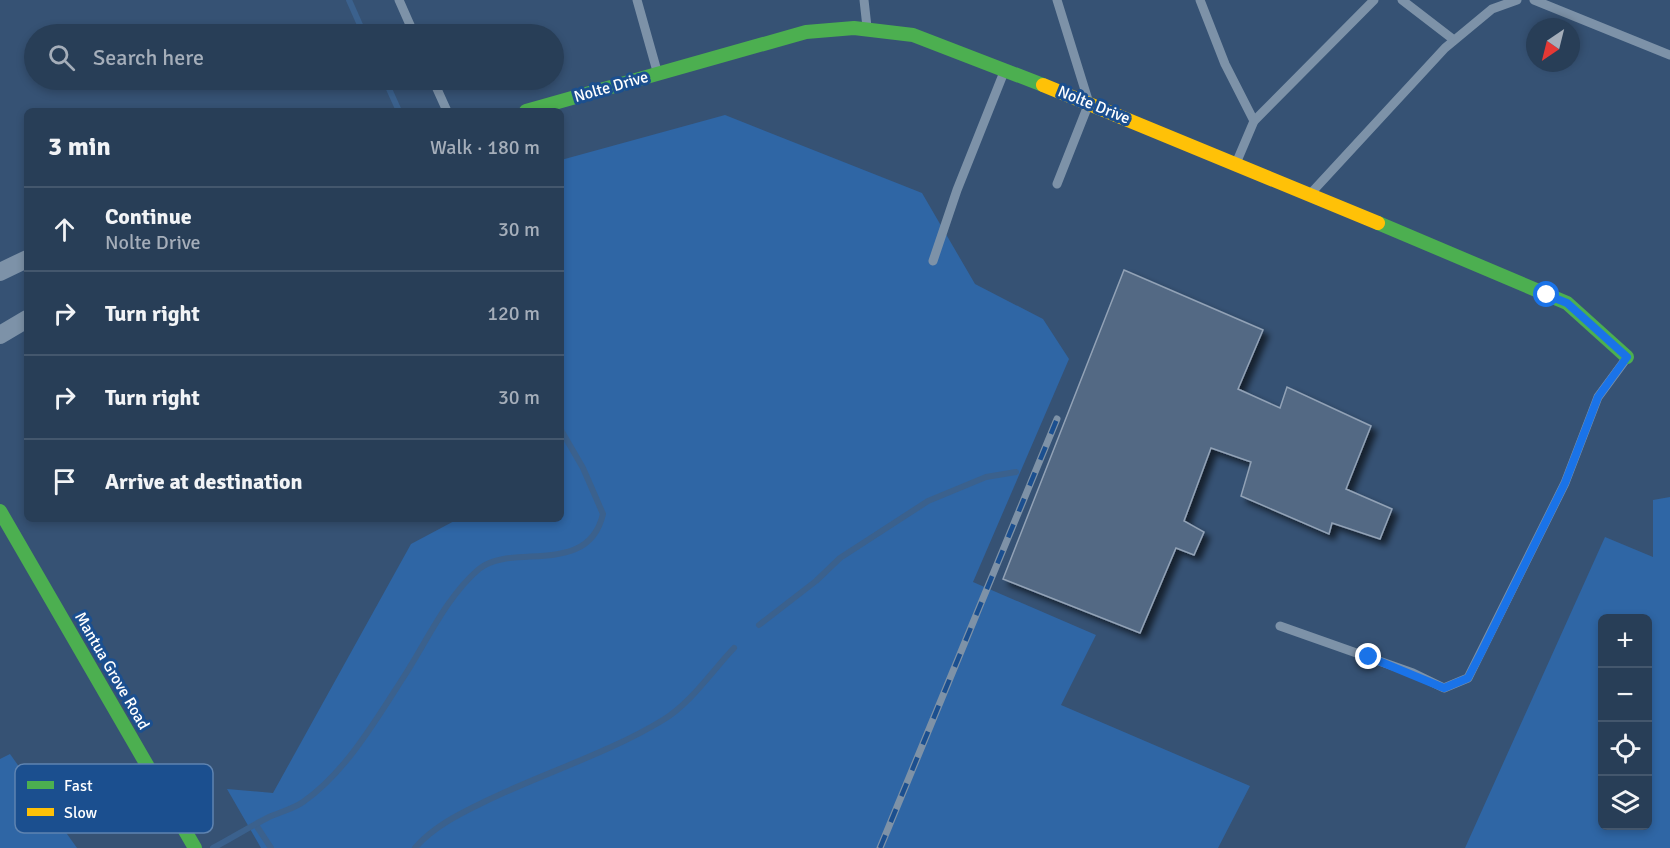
<!DOCTYPE html>
<html lang="en">
<head>
<meta charset="utf-8">
<style>
	:root { --surface:#283e57; --page:#30455d; --text:#f1f3f6; --muted:#a5aeba; --line:#44576d }
	body { margin:0; font-family:Signika,sans-serif; background:var(--page); color:var(--text) }
	.controls { position:absolute; right:18px; bottom:18px; display:grid; overflow:hidden; border-radius:9px; box-shadow:0 3px 9px #0003 }
	.controls button { width:54px; height:54px; display:grid; place-items:center; padding:0; border:0; border-bottom:2px solid var(--line); background:var(--surface); color:var(--text); font:30px sans-serif }
	.compass { position:absolute; left:1526px; top:18px; width:54px; height:54px; border-radius:50%; background:var(--surface); box-shadow:0 3px 9px #0003; rotate:215deg }
	.stop { position:absolute; width:18px; height:18px; margin:-14px; border:4px solid #1a73e8; border-radius:50%; background:#fff }
	.stop.end { background:#1a73e8; border-color:#fff; box-shadow:0 2px 6px #0008 }
	.list { margin:0; padding:0; list-style:none }
	h2 { display:flex; justify-content:space-between; align-items:center; height:78px; margin:0; padding:0 24px; font-size:26px }
	h2 small { font-size:20px; font-weight:400; color:var(--muted) }
	.list li { display:grid; grid-template-columns:39px 1fr auto; gap:18px; align-items:center; box-sizing:border-box; height:84px; padding:0 24px; border-top:2px solid var(--line) }
	.list b { display:block; font-size:22px; white-space:nowrap }
	.list p { margin:0; font-size:20px; white-space:nowrap; color:var(--muted) }
	.list em { font-size:20px; font-style:normal; color:var(--muted) }
	.icon { flex:none; width:33px; height:33px; fill:none; stroke:currentColor; stroke-width:2; stroke-linecap:round; stroke-linejoin:round }
	.map { position:relative; flex:none; width:1670px; height:848px; overflow:hidden }
	.search { position:absolute; background:var(--surface); box-shadow:0 3px 9px #0003; left:24px; top:24px; width:540px; height:66px; display:flex; align-items:center; gap:15px; box-sizing:border-box; padding:0 21px; border-radius:33px; color:var(--muted); font-size:22px }
	.panel { position:absolute; background:var(--surface); box-shadow:0 3px 9px #0003; left:24px; top:108px; width:540px; height:414px; border-radius:9px }
	.map>svg:first-child { display:block }
	.green { fill:#2f66a5; fill-rule:evenodd }
	.lines { fill:none; stroke-linecap:round; stroke-linejoin:round }
	.stream { stroke:#3b618d; stroke-width:6 }
	.building { fill:#526984; stroke:#92a2b6; stroke-width:1.5; filter:url(#shadow) }
	.lane { stroke:#7d92a8; stroke-width:9 }
	.street { stroke:#7d92a8; stroke-width:18 }
	.fast { stroke:#4caf50; stroke-width:14 }
	.slow { stroke:#ffc107; stroke-width:14 }
	.rail-casing { stroke:#7e92a7; stroke-width:7 }
	.rail { stroke:#1b4f8f; stroke-width:4.5; stroke-dasharray:14; stroke-linecap:butt }
	.route { stroke:#1a73e8; stroke-width:8 }
	.labels { text-anchor:middle; dominant-baseline:central; stroke-width:6; stroke-linejoin:round; paint-order:stroke }
	.street-label { font-size:16px; fill:#fff; stroke:#1b4f8f }
	.key { fill:#1b4f8f; stroke:#5f84b1; stroke-width:1.5 }
	.key-label { font-size:16px; fill:#fff }
</style>
</head>
<body>
<div class="map">
<svg width="1670" height="848" viewBox="0 0 1670 848">
	<defs>
		<filter id="shadow"><feDropShadow dx="5.5" dy="5.5" stdDeviation="3" flood-color="#0009"/></filter>
	</defs>
	<rect width="100%" height="100%" fill="#365274"/>
	<!-- green -->
	<g class="green">
		<path d="M725 115 922 193 975 284 1043 319 1069 359 973 582 1096 635 1061 705 1250 786 1218 848H261L227 789 273 793 411 544 458 519H561V160Z"/>
		<path d="M1670 497V848H1465L1605 537 1653 557V500ZM1602 618H1648V826H1602Z"/>
		<path d="M10 754 77 848H0V759Z"/>
	</g>
	<g class="lines">
		<!-- stream -->
		<g class="stream">
			<path d="M349 0 364 34"/>
			<path d="M385 80 399 111"/>
			<path d="M759 625 816 581 840 558 928 501 986 477 1016 472"/>
			<path d="M256 825 271 848"/>
			<path d="M213 848C232 838 251 826 269 817 280 812 293 809 303 802 345 773 376 720 403 678 426 643 446 597 479 569 512 542 588 578 603 514L583 468 561 430"/>
			<path d="M415 848C433 827 459 814 484 802 543 773 607 754 663 720 691 703 712 671 734 648"/>
		</g>
	</g>
	<!-- building -->
	<path class="building" d="M1124 270 1263 330 1238 389 1280 408 1287 387 1371 426 1346 489 1392 509 1380 539 1332 523 1329 534 1241 496 1251 462 1211 448 1184 521 1204 532 1194 555 1176 548 1140 633 1003 579Z"/>
	<g class="lines">
		<!-- lane -->
		<g class="lane">
			<path d="M399 0 414 34"/>
			<path d="M637 0 657 71"/>
			<path d="M864 0 867 27"/>
			<path d="M1200 0 1225 64 1254 121"/>
			<path d="M1402 0 1454 40"/>
			<path d="M1534 0 1670 55"/>
			<path d="M433 80 447 111"/>
			<path d="M1237 161 1254 121 1374 0"/>
			<path d="M1057 184 1089 103 1057 0"/>
			<path d="M1312 192 1445 48 1492 9 1517 0"/>
			<path d="M933 261 957 190 1004 72"/>
			<path d="M1280 626 1413 673 1444 688 1468 678 1565 483 1598 397 1626 359"/>
		</g>
		<!-- street -->
		<g class="street">
			<path d="M0 272 27 259"/>
			<path d="M0 335 27 319"/>
		</g>
		<!-- fast -->
		<g class="fast">
			<path d="M526 111 806 32 854 28 913 35 1043 85"/>
			<path d="M1378 223 1567 303 1627 357"/>
			<path d="M0 511 195 848"/>
		</g>
		<!-- slow -->
		<path class="slow" d="M1043 85 1378 223"/>
		<defs>
			<path id="rail" d="M880 848 1057 419"/>
		</defs>
		<!-- rail casing -->
		<use href="#rail" class="rail-casing"/>
		<!-- rail -->
		<use href="#rail" class="rail"/>
	</g>
	<g class="lines">
		<!-- route -->
		<path class="route" d="M1369 657 1444 688 1468 678 1481 653 1565 483 1598 397 1627 357 1567 303 1547 295"/>
	</g>
	<g class="labels">
		<!-- street labels -->
		<g class="street-label">
			<text transform="translate(611 87) rotate(-16)">Nolte Drive</text>
			<text transform="translate(1094 105) rotate(22)">Nolte Drive</text>
			<text transform="translate(112 671) rotate(60)">Mantua Grove Road</text>
		</g>
	</g>
	<!-- legend -->
	<rect x="15" y="764" width="198" height="69" rx="9" class="key"/>
	<rect x="27" y="781" width="27" height="8" fill="#4caf50"/>
	<rect x="27" y="808" width="27" height="8" fill="#ffc107"/>
	<g class="key-label">
		<text x="64" y="791">Fast</text>
		<text x="64" y="818">Slow</text>
	</g>
</svg>
<div class="controls">
<button>+</button>
<button>−</button>
<button><svg class="icon" aria-label="locate" viewBox="0 0 24 24"><circle cx="12" cy="12" r="6"/><path d="M12 2v4M12 18v4M2 12h4M18 12h4"/></svg></button>
<button><svg class="icon" aria-label="layers" viewBox="0 0 24 24"><path d="M12 4l9 5-9 5-9-5zM3 14l9 5 9-5"/></svg></button>
</div>
<svg class="compass" viewBox="-18 -18 36 36"><path d="M0-13l5 13h-10z" fill="#e53935"/><path d="M0 13l5-13h-10z" fill="#a5aeba"/></svg>
<div class="stop" style="left:1547px;top:295px"></div>
<div class="stop end" style="left:1369px;top:657px"></div>
<div class="search"><svg class="icon" aria-label="search" viewBox="0 0 24 24"><circle cx="10" cy="10" r="6"/><path d="M15 15l6 6"/></svg>Search here</div>
<section class="panel">
<h2>3 min<small>Walk · 180 m</small></h2>
<ul class="list">
<li><svg class="icon" aria-label="ahead" viewBox="0 0 24 24"><path d="M12 20V5M6 11l6-6 6 6"/></svg><div><b>Continue</b><p>Nolte Drive</p></div><em>30 m</em></li>
<li><svg class="icon" aria-label="right" viewBox="0 0 24 24"><path d="M7 20v-9h11M14 6l5 5-5 5"/></svg><div><b>Turn right</b></div><em>120 m</em></li>
<li><svg class="icon" aria-label="right" viewBox="0 0 24 24"><path d="M7 20v-9h11M14 6l5 5-5 5"/></svg><div><b>Turn right</b></div><em>30 m</em></li>
<li><svg class="icon" aria-label="arrive" viewBox="0 0 24 24"><path d="M6 21V4h12l-3 4 3 4H6"/></svg><div><b>Arrive at destination</b></div></li>
</ul>
</section>
</div>
</body>
</html>
